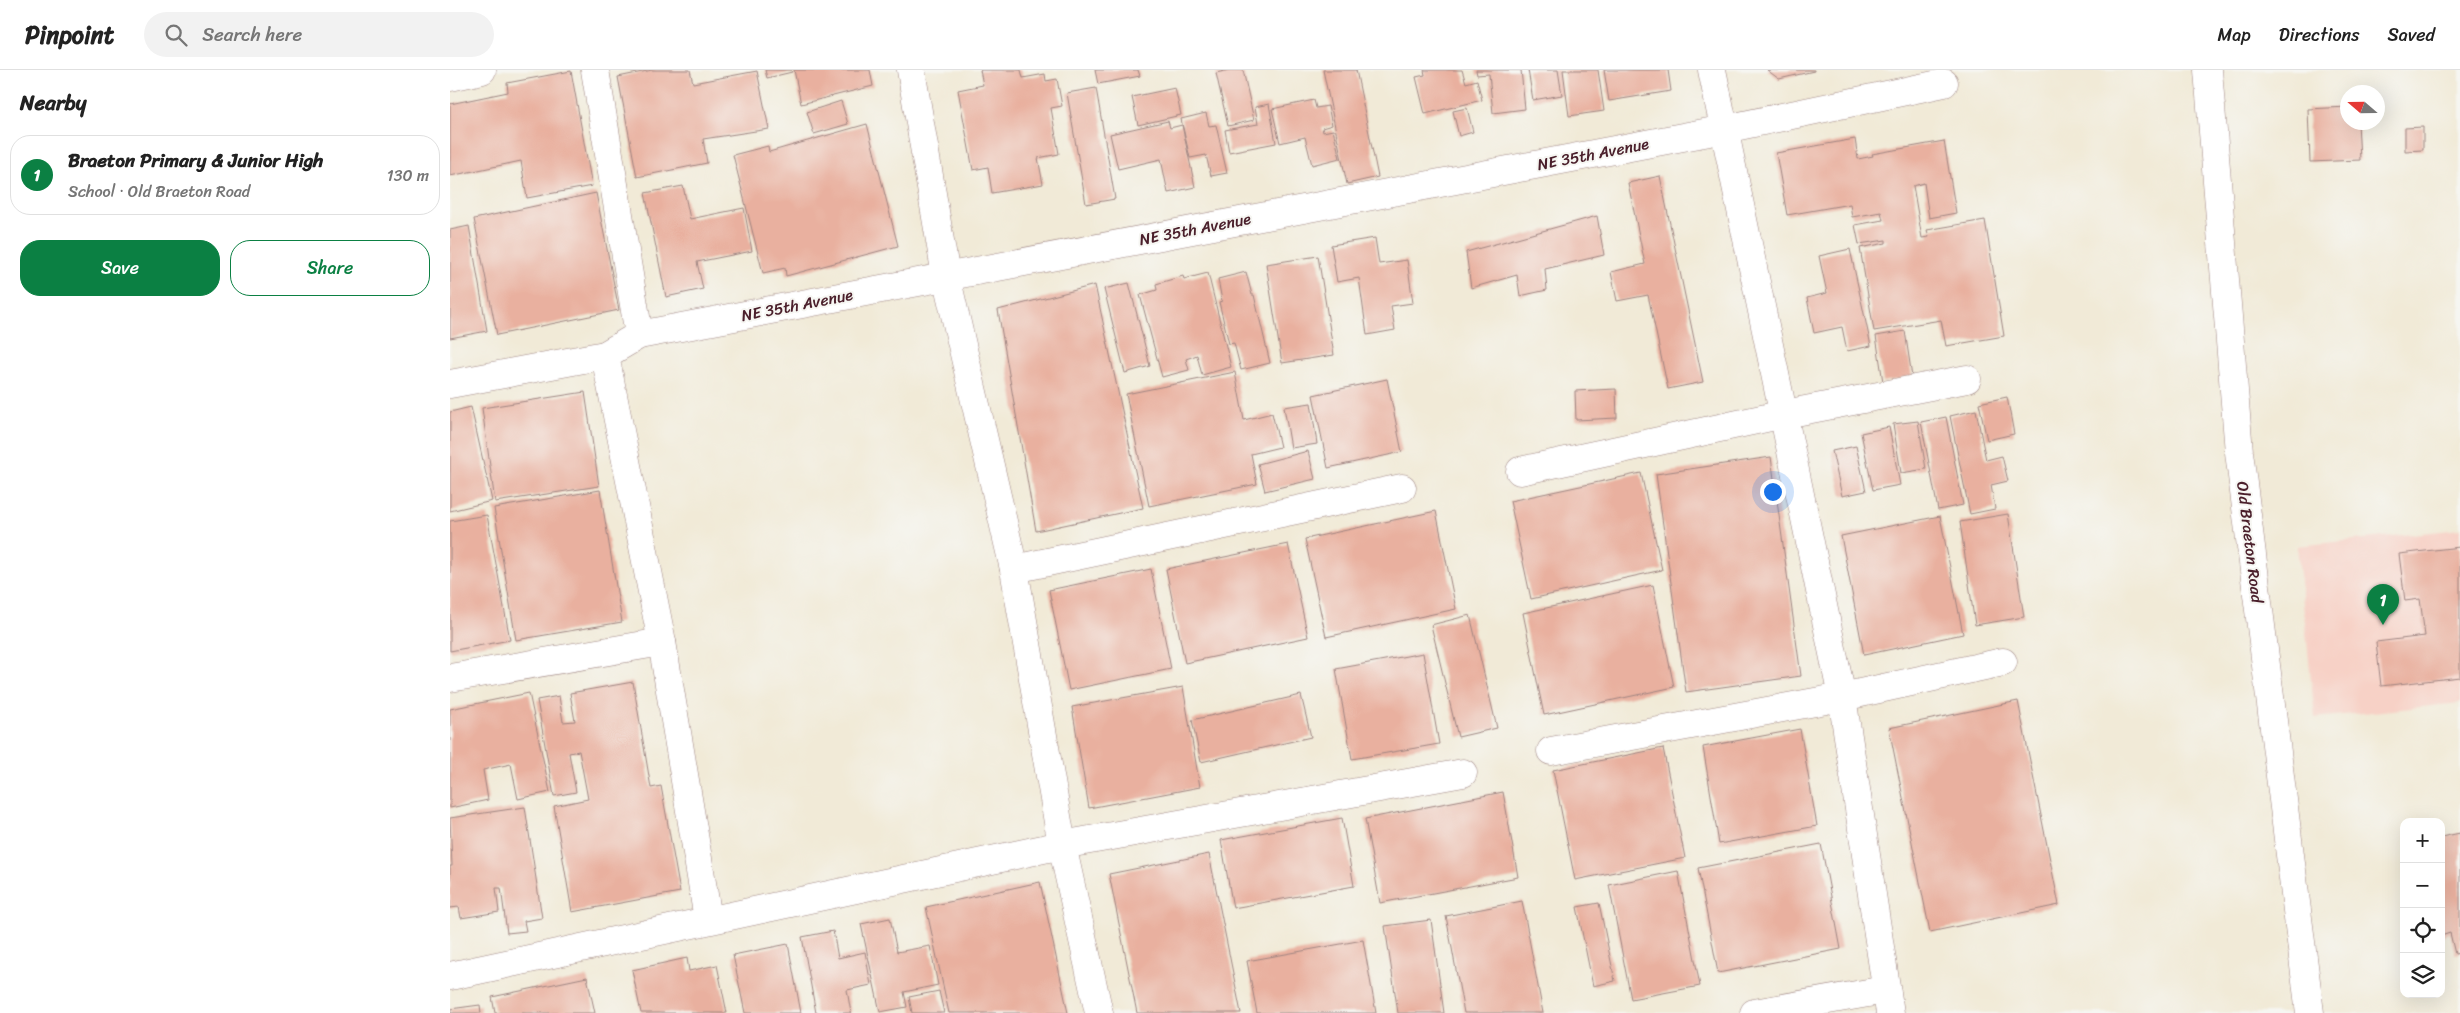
<!DOCTYPE html>
<html lang="en">
<head>
<meta charset="utf-8">
<style>
	:root { --surface:#fff; --page:#f2f2f2; --text:#222; --muted:#767676; --line:#e0e0e0; --accent:#0b8043 }
	body { margin:0; font-family:Sriracha,sans-serif; background:var(--page); color:var(--text) }
	.controls { position:absolute; right:15px; bottom:15px; display:grid; overflow:hidden; border-radius:10px; box-shadow:0 5px 20px #0002 }
	.controls button { width:45px; height:45px; display:grid; place-items:center; padding:0; border:0; border-bottom:1px solid var(--line); background:var(--surface); color:var(--text); font:25px sans-serif }
	.compass { position:absolute; left:1890px; top:15px; width:45px; height:45px; border-radius:50%; background:var(--surface); box-shadow:0 5px 20px #0002; rotate:290deg }
	.you { position:absolute; left:1322px; top:421px; width:18px; height:18px; margin:-12px; border:4px solid #fff; border-radius:50%; background:#1a73e8; box-shadow:0 0 0 8px #1a73e833 }
	.badge { display:grid; place-items:center; width:32px; height:32px; border-radius:50%; background:var(--accent); color:#fff; font-size:16px; font-weight:700 }
	.pin { position:absolute; translate:-50% -41px; filter:drop-shadow(0 1px 2px #0008) }
	.pin::after { content:''; position:absolute; top:26px; width:18px; height:15px; background:inherit; clip-path:polygon(0 0,100% 0,50% 100%) }
	.list { margin:0; padding:0; list-style:none }
	h2 { display:flex; justify-content:space-between; align-items:center; height:65px; margin:0; padding:0 20px; font-size:21px }
	h2 small { font-size:16px; font-weight:400; color:var(--muted) }
	.list li { display:grid; grid-template-columns:32px 1fr auto; gap:15px; align-items:center; box-sizing:border-box; height:80px; margin:0 10px 10px; padding:0 10px; border:1px solid var(--line); border-radius:20px }
	.list b { display:block; font-size:19px; white-space:nowrap }
	.list p { margin:0; font-size:16px; white-space:nowrap; color:var(--muted) }
	.list em { font-size:16px; font-style:normal; color:var(--muted) }
	.actions { display:flex; gap:10px; padding:15px 20px }
	.actions a { flex:1; padding:11px 0; border:1px solid var(--accent); border-radius:20px; text-align:center; font-size:18px; color:var(--accent) }
	.actions .main { background:var(--accent); color:#fff }
	.icon { flex:none; width:28px; height:28px; fill:none; stroke:currentColor; stroke-width:2; stroke-linecap:round; stroke-linejoin:round }
	.map { position:relative; flex:none; width:2010px; height:943px; overflow:hidden }
	header { display:flex; align-items:center; gap:30px; box-sizing:border-box; height:70px; padding:0 25px; background:var(--surface); border-bottom:1px solid var(--line) }
	header strong { font-size:24px }
	nav { display:flex; gap:28px; margin-inline-start:auto; font-size:18px }
	.search { width:350px; height:45px; background:var(--page); display:flex; align-items:center; gap:12px; box-sizing:border-box; padding:0 18px; border-radius:28px; color:var(--muted); font-size:19px }
	main { display:flex }
	aside { flex:1; background:var(--surface) }
	.map>svg:first-child { display:block }
	.built { fill:#f7d1c6 }
	.building { fill:#e9b09f }
	.lines { fill:none; stroke-linecap:round; stroke-linejoin:round }
	.minor-casing { stroke:#9e8481; stroke-width:29 }
	.tertiary-casing { stroke:#9e8481; stroke-width:29 }
	.minor { stroke:#fff; stroke-width:28 }
	.tertiary { stroke:#fff; stroke-width:28 }
	.labels { text-anchor:middle; dominant-baseline:central; stroke-width:4; stroke-linejoin:round; paint-order:stroke }
	.street-label { font-size:16px; fill:#4a1f2b; stroke:#f6f6f2 }
</style>
</head>
<body>
<header>
<strong>Pinpoint</strong>
<div class="search"><svg class="icon" aria-label="search" viewBox="0 0 24 24"><circle cx="10" cy="10" r="6"/><path d="M15 15l6 6"/></svg>Search here</div>
<nav><a>Map</a><a>Directions</a><a>Saved</a></nav>
</header>
<main>
<aside>
<h2>Nearby<small></small></h2>
<ul class="list">
<li><span class="badge">1</span><div><b>Braeton Primary &amp; Junior High</b><p>School · Old Braeton Road</p></div><em>130 m</em></li>
</ul>
<div class="actions"><a class="main">Save</a><a>Share</a></div>
</aside>
<div class="map">
<svg width="2010" height="943" viewBox="0 0 2010 943">
	<rect width="100%" height="100%" fill="#f6f6f2"/>
	<filter id="ink" filterUnits="userSpaceOnUse"><feTurbulence type="fractalNoise" baseFrequency=".02" numOctaves="2"/><feDisplacementMap in="SourceGraphic" scale="10" xChannelSelector="R" yChannelSelector="G"/><feConvolveMatrix kernelMatrix="1 2 1 2 8 2 1 2 1" color-interpolation-filters="sRGB"/></filter>
	<filter id="wash" filterUnits="userSpaceOnUse"><feTurbulence type="fractalNoise" baseFrequency=".0096" numOctaves="4" result="noise"/><feDisplacementMap in="SourceGraphic" scale="20" xChannelSelector="R" yChannelSelector="G"/><feGaussianBlur stdDeviation="1.12" result="paint"/><feColorMatrix in="noise" values="0 0 0 0 0 0 0 0 0 0 0 0 0 0 0 0 0 1.4 0 .05"/><feComposite in="paint" operator="in"/></filter>
	<g filter="url(#wash)">
		<rect width="100%" height="100%" fill="#f1ead7"/>
		<!-- built -->
		<path class="built" d="M2010 459V633L1865 648 1847 476Z"/>
		<g id="blocks">
			<!-- building -->
			<g class="building">
				<path d="M202 0H240L243 13 307 1 319 59 253 69 257 93 187 107 168 7Z"/>
				<path d="M315 0H341L342 2 317 8Z"/>
				<path d="M344 0H420L423 16 351 34Z"/>
				<path d="M530 0H571L573 8 595 4 596 11 607 9 612 36 601 38 609 84 588 88 593 114 542 123 538 97 523 100 508 20 533 15Z"/>
				<path d="M645 0H688L690 6 648 14Z"/>
				<path d="M779 0H793L804 50 778 56 766 3Z"/>
				<path d="M873 0H906L928 107 897 114Z"/>
				<path d="M974 0H1012L1016 13 1027 10 1032 30 975 44 966 7 975 5Z"/>
				<path d="M1026 0H1071L1075 39 1043 43 1039 4 1027 5Z"/>
				<path d="M1078 0H1108L1112 25 1083 30Z"/>
				<path d="M1113 0H1148L1154 41 1119 46Z"/>
				<path d="M1154 0H1218L1221 21 1159 31Z"/>
				<path d="M1317 0H1364V1L1329 9Z"/>
				<path d="M121 1 142 116 77 128 71 91 0 106V34L58 22 57 13Z"/>
				<path d="M646 18 665 129 636 134 617 23Z"/>
				<path d="M725 18 731 45 688 55 682 27Z"/>
				<path d="M864 30 866 38 878 36 882 55 872 58 873 62 883 60 890 88 862 95 855 67 830 73 822 39Z"/>
				<path d="M391 31 398 54 364 64 357 42Z"/>
				<path d="M819 34 826 73 779 82 775 60 808 54 805 37Z"/>
				<path d="M1898 37V52H1908L1910 90 1860 92 1858 39Z"/>
				<path d="M1017 38 1023 62 1009 66 1003 41Z"/>
				<path d="M756 43 759 56 766 55 777 103 761 106 756 85 740 88 731 49Z"/>
				<path d="M718 51 720 58 732 55 745 117 718 123 711 89 668 99 660 64Z"/>
				<path d="M417 54 448 176 336 206 335 198 313 203 283 85 318 76 319 82Z"/>
				<path d="M1973 57V80L1955 81V58Z"/>
				<path d="M1405 69 1408 89 1423 86 1422 84 1494 71 1506 143 1479 148 1474 113 1463 116 1472 168 1479 167 1477 160 1535 150 1554 266 1496 276 1491 250 1424 261 1410 178 1436 173V170L1409 174 1405 155 1433 150 1431 142 1402 147 1400 134 1337 145 1326 83Z"/>
				<path d="M1210 106 1253 312 1218 319 1198 225 1167 231 1161 202 1195 194 1178 113Z"/>
				<path d="M233 116 240 149 294 138 302 181 247 192 253 219 216 227 195 123Z"/>
				<path d="M146 123 169 240 47 265 24 149Z"/>
				<path d="M1147 146 1154 185 1095 199 1097 220 1070 226 1067 205 1021 218 1016 182Z"/>
				<path d="M19 156 37 261 0 268V160Z"/>
				<path d="M925 168 929 194 957 190 963 233 941 236 945 260 917 265 909 208 887 212 881 175Z"/>
				<path d="M1400 179 1421 276 1397 281 1392 257 1364 263 1357 228 1377 223 1369 186Z"/>
				<path d="M868 186 884 285 832 293 816 194Z"/>
				<path d="M796 202 802 225H804L820 293 791 300 784 273 779 274 769 232 772 231 768 209Z"/>
				<path d="M758 203 781 297 752 305 747 285 736 289 739 300 712 307 690 225 707 220 706 214 733 206 734 209Z"/>
				<path d="M679 213 700 296 675 303 654 219Z"/>
				<path d="M645 215 693 438 586 461 548 240Z"/>
				<path d="M1455 261 1462 307 1433 312 1426 266Z"/>
				<path d="M785 302 794 350 822 343 830 377 801 384 807 414 699 436 676 324Z"/>
				<path d="M937 309 952 382 878 398 863 325Z"/>
				<path d="M1166 319 1167 348 1126 350 1125 321Z"/>
				<path d="M135 322 149 416 45 432 32 338Z"/>
				<path d="M1557 327 1564 364 1537 370 1529 333Z"/>
				<path d="M861 333 867 374 841 378 834 337Z"/>
				<path d="M21 337 42 431 0 441V342Z"/>
				<path d="M1526 340 1536 390 1552 386 1558 411 1541 415 1545 439 1520 444 1500 346Z"/>
				<path d="M1496 347 1513 435 1488 440 1471 352Z"/>
				<path d="M1468 351 1476 399 1451 403 1443 354Z"/>
				<path d="M1439 357 1450 415 1423 420 1411 363Z"/>
				<path d="M1406 376 1416 421 1392 426 1382 381Z"/>
				<path d="M858 381 865 409 815 421 808 394Z"/>
				<path d="M1321 387 1351 606 1236 622 1206 404Z"/>
				<path d="M1191 403 1212 500 1081 529 1060 431Z"/>
				<path d="M150 420 172 552 66 570 44 438Z"/>
				<path d="M986 441 1006 539 876 567 855 469Z"/>
				<path d="M1558 444 1574 547 1525 555 1510 452Z"/>
				<path d="M37 445 60 570 0 581V451Z"/>
				<path d="M1490 446 1513 564 1414 585 1391 466Z"/>
				<path d="M838 474 858 567 735 593 716 499Z"/>
				<path d="M2010 477V607L1931 616 1926 572 1975 566 1970 529 1955 531 1949 484Z"/>
				<path d="M701 499 721 599 619 620 599 520Z"/>
				<path d="M1203 515 1224 617 1094 645 1073 543Z"/>
				<path d="M1020 545 1047 658 1008 667 981 555Z"/>
				<path d="M973 583 989 674 902 689 886 599Z"/>
				<path d="M183 612 201 718 211 716 230 822 122 842 104 736 138 729 129 681 119 683 126 722 104 726 87 630 109 626 113 652 125 651 120 623Z"/>
				<path d="M733 617 750 717 639 738 622 637Z"/>
				<path d="M79 623 100 722 68 729 61 694 33 700 38 730 0 738V639Z"/>
				<path d="M851 625 861 667 751 692 742 650Z"/>
				<path d="M1568 631 1609 835 1480 862 1439 658Z"/>
				<path d="M1350 659 1367 756 1269 774 1253 677Z"/>
				<path d="M1213 678 1235 788 1125 810 1103 700Z"/>
				<path d="M1053 722 1068 807 930 833 915 749Z"/>
				<path d="M75 737 92 848 74 851 76 861 57 863 51 818H46L49 842 11 848 9 837 0 838V796H2L0 748Z"/>
				<path d="M892 748 904 816 783 838 771 770Z"/>
				<path d="M2010 763V883L2005 884 2000 863 1991 866V767Z"/>
				<path d="M1371 774 1391 879 1268 903 1248 798Z"/>
				<path d="M759 784 791 943H687L659 804Z"/>
				<path d="M1228 801 1250 916 1181 929 1159 815Z"/>
				<path d="M590 812 618 943H499L476 837Z"/>
				<path d="M1072 831 1093 943H1014L996 846Z"/>
				<path d="M1149 833 1165 911 1143 916 1127 837Z"/>
				<path d="M440 848 447 882 480 876 488 915 454 922 457 937 430 942 411 854Z"/>
				<path d="M981 850 994 943H948L935 856Z"/>
				<path d="M383 861 388 888 415 882 421 915 397 920 401 943H366L352 867Z"/>
				<path d="M913 870 926 943H807L797 891Z"/>
				<path d="M338 874 351 943H295L283 885Z"/>
				<path d="M237 888 239 901 267 895 277 943H191L182 900Z"/>
				<path d="M137 907 145 943H45L42 927Z"/>
				<path d="M489 921 494 943H462L459 927Z"/>
				<path d="M30 935 31 943H1L0 939Z"/>
			</g>
		</g>
	</g>
	<g filter="url(#ink)">
		<use href="#blocks" fill-opacity="0" stroke="#9e8481" stroke-width="1"/>
		<g class="lines">
			<defs>
				<g id="minor">
					<path d="M145 0 189 265"/>
					<path d="M461 0 496 206 564 499 612 775 649 943"/>
					<path d="M1262 0 1392 627 1440 943"/>
					<path d="M0 7 32 0"/>
					<path d="M155 285 212 572 258 849"/>
					<path d="M0 314 155 285 189 265 1275 59 1494 13"/>
					<path d="M1070 401 1335 344 1517 309"/>
					<path d="M564 499 952 418"/>
					<path d="M0 608 212 572"/>
					<path d="M1101 681 1392 627 1553 592"/>
					<path d="M0 906 612 775 1013 703"/>
					<path d="M1304 943 1435 920"/>
				</g>
				<path id="tertiary" d="M1758 0 1789 382 1860 943"/>
			</defs>
			<!-- minor casing -->
			<use href="#minor" class="minor-casing"/>
			<!-- tertiary casing -->
			<use href="#tertiary" class="tertiary-casing"/>
			<!-- minor -->
			<use href="#minor" class="minor"/>
			<!-- tertiary -->
			<use href="#tertiary" class="tertiary"/>
		</g>
	</g>
	<g class="labels">
		<!-- street labels -->
		<g class="street-label">
			<text transform="translate(1143 84) rotate(-11)">NE 35th Avenue</text>
			<text transform="translate(745 159) rotate(-11)">NE 35th Avenue</text>
			<text transform="translate(347 235) rotate(-11)">NE 35th Avenue</text>
			<text transform="translate(1800 472) rotate(83)">Old Braeton Road</text>
		</g>
	</g>
</svg>
<div class="controls">
<button>+</button>
<button>−</button>
<button><svg class="icon" aria-label="locate" viewBox="0 0 24 24"><circle cx="12" cy="12" r="6"/><path d="M12 2v4M12 18v4M2 12h4M18 12h4"/></svg></button>
<button><svg class="icon" aria-label="layers" viewBox="0 0 24 24"><path d="M12 4l9 5-9 5-9-5zM3 14l9 5 9-5"/></svg></button>
</div>
<svg class="compass" viewBox="-18 -18 36 36"><path d="M0-13l5 13h-10z" fill="#e53935"/><path d="M0 13l5-13h-10z" fill="#767676"/></svg>
<div class="you"></div>
<div class="pin badge" style="left:1933px;top:555px">1</div>
</div>
</main>
</body>
</html>
